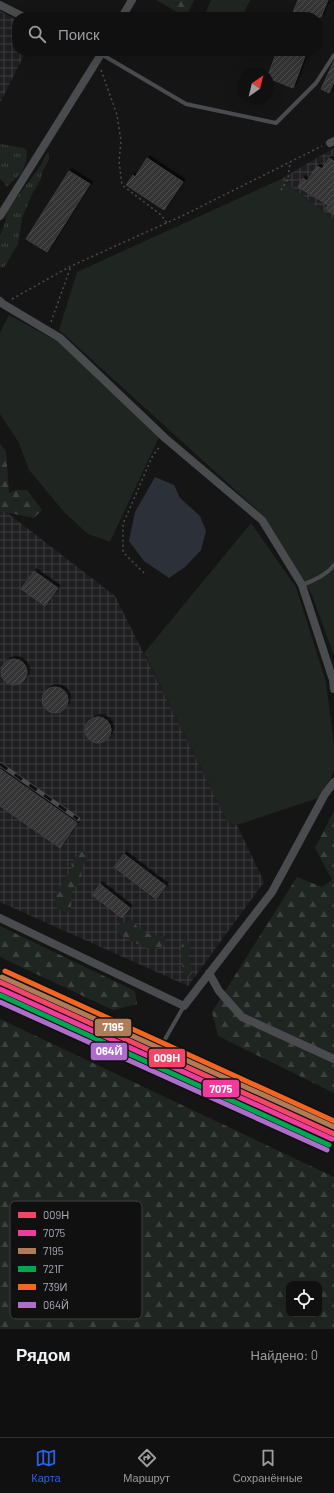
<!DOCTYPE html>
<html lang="ru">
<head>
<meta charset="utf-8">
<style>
	:root { --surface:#101010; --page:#1e1e1e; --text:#f1f3f6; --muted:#9c9d9f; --line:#303030; --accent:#2563eb }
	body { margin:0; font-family:Barlow,sans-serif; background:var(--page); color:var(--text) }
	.controls { position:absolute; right:12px; bottom:12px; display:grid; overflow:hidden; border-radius:8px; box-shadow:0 4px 16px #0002 }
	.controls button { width:36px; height:36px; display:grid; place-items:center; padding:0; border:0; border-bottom:1px solid var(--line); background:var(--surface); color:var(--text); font:20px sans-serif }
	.compass { position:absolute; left:238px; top:68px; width:36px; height:36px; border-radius:50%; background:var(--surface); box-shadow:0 4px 16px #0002; rotate:35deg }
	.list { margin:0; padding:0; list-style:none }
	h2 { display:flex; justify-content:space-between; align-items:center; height:52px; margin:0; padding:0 16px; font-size:17px }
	h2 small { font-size:13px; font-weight:400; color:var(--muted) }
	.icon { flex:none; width:22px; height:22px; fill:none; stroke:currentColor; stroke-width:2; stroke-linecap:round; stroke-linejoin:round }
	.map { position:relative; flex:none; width:334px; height:1329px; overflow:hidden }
	.search { position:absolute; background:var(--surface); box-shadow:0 4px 16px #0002; left:12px; right:12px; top:12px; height:44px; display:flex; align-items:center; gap:10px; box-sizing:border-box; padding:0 14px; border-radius:16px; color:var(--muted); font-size:15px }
	.sheet { height:108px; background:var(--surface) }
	nav { display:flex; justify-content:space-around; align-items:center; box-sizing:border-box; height:56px; border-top:1px solid var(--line); background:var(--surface); font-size:11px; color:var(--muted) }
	nav a { display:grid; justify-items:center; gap:2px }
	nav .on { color:var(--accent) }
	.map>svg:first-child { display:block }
	.industrial { fill:url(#industrial-grid) }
	.grass { fill:url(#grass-tufts) }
	.forest { fill:url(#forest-firs); fill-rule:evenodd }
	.green { fill:#1f2520 }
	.water { fill:#2c3038 }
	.building { fill:url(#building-hatch); stroke:#3e3f41; filter:url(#shadow) }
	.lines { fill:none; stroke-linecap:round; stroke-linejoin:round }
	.path { stroke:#4b4c4f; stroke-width:1.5; stroke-dasharray:2 3; stroke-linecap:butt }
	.lane { stroke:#4a4b4e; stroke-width:4 }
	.street { stroke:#4a4b4e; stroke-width:8 }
	.rail-casing { stroke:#4b4c4e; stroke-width:4.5 }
	.rail { stroke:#101011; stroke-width:3; stroke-dasharray:9; stroke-linecap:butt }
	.rail-1-casing { stroke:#101011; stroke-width:8 }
	.rail-2-casing { stroke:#101011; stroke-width:8 }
	.rail-3-casing { stroke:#101011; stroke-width:8 }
	.rail-4-casing { stroke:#101011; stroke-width:8 }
	.rail-5-casing { stroke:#101011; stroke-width:8 }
	.rail-6-casing { stroke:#101011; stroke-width:8 }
	.rail-1 { stroke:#f34667; stroke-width:5 }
	.rail-2 { stroke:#f13a9d; stroke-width:5 }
	.rail-3 { stroke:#b07c57; stroke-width:5 }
	.rail-4 { stroke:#00a651; stroke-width:5 }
	.rail-5 { stroke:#f26522; stroke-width:5 }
	.rail-6 { stroke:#b06ccc; stroke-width:5 }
	.key { fill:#101011; stroke:#3e3e42; stroke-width:1 }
	.key-label { font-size:11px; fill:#a8aab5 }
	.line-badge { stroke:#101011; stroke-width:1.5 }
	.badge-label { font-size:11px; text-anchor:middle; font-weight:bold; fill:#fff }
</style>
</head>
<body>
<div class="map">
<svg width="334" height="1329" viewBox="0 0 334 1329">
	<defs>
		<pattern id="industrial-grid" width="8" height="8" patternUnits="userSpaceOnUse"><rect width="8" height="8" fill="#1f1f21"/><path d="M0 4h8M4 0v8" fill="none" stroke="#3d3d3f"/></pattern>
		<pattern id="grass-tufts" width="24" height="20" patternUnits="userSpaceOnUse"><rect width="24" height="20" fill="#1f2520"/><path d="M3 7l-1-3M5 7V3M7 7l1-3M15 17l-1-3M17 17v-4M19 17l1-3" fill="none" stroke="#3d423e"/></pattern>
		<pattern id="forest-firs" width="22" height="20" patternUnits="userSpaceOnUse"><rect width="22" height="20" fill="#1f2520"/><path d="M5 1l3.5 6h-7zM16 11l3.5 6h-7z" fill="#3d423e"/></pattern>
		<pattern id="building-hatch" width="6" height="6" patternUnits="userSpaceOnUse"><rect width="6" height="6" fill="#343436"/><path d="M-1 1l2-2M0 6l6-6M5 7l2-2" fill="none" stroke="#4f4f51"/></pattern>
		<filter id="shadow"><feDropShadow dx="2.5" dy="-2.5" stdDeviation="0" flood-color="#0009"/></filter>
	</defs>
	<rect width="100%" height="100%" fill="#151515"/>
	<!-- industrial -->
	<g class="industrial">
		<path d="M0 11 17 20V51H26L0 103Z"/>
		<path d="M334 148V220L281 179Z"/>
		<path d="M0 444 6 452 10 515 115 596 228 822 237 825 264 882 188 986 0 902Z"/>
	</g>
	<!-- grass -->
	<g class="grass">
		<path d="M0 144 24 148 27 151C26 172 21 174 6 187L5 183 0 179Z"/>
		<path d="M49 153V160L42 172 41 179 33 192 22 218 18 244 7 263 4 267 0 268V235L5 223 7 211 41 165 46 154Z"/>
	</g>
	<!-- forest -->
	<g class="forest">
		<path d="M156 0H194L186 17Z"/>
		<path d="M0 444 6 452 9 493 16 490H27L42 510 34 518 0 511Z"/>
		<path d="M334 811V1093L218 1036 212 1012 297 877 322 887 332 880 315 848Z"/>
		<path d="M84 851 90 856 83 865 80 882 72 891 71 908 68 912C40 910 64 879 73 868L71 864 78 854Z"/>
		<path d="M131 919C141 932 148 936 165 936L166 944C161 947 156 950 150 949 142 947 122 936 116 931L120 924Z"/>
		<path d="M0 926 135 991 137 1004 113 1010 0 957Z"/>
		<path d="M184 937 187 939 190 948 189 961 193 971 189 977 182 971 183 960 180 952Z"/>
		<path d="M0 1019 334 1177V1329H0ZM289 1284H319V1314H289Z"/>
	</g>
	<!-- green -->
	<g class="green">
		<path d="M211 0H250L242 17H204Z"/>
		<path d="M281 179 334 220V656L312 595 264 516 59 330 77 272Z"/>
		<path d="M9 315 62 344 160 435 110 542 88 534 65 513 29 470 19 443 0 414V333Z"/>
		<path d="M251 523 296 587 326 682 334 744V768L331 778 318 798 237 825 228 822 144 653Z"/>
	</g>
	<!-- water -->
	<path class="water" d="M155 477 174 485 180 498 200 516 206 531 201 550 185 567 169 578 144 561 129 541 135 512Z"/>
	<!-- building -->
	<g class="building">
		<path d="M298 0H328L321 17H291Z"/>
		<path d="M277 51H307L293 88 268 78V75Z"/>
		<path d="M334 61V82L329 93 321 89Z"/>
		<path d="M147 158 183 182 164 210 126 185 133 175 135 177Z"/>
		<path d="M329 158 334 161V215L325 209 328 205 298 187 303 178 307 181 317 166 322 169Z"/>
		<path d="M69 171 90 184 47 252 26 239Z"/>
		<path d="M34 571 58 588 45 606 21 589Z"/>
		<circle cx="14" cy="672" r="13"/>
		<circle cx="55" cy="700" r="13"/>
		<circle cx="98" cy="730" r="13"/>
		<path d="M0 769 77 823 60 848 0 806Z"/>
		<path d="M124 854 166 886 156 899 114 867Z"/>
		<path d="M100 884 130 908 122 918 92 895Z"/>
	</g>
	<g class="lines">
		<!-- path -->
		<g class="path">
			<path d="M101 70 117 115 121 141 119 161 122 185 161 215 167 223"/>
			<path d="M281 190 288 179 290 162"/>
			<path d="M12 299 71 266 182 216 322 146"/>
			<path d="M51 322 71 266"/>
			<path d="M144 573 123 552V524L152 457 160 446"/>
			<path d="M148 1043 150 1039 158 1043"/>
			<path d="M151 1044 160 1048"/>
			<path d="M131 1054 129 1058 144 1065 153 1064"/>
			<path d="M143 1059 154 1064 161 1047"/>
		</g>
		<!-- lane -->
		<g class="lane">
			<path d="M101 54 186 104 276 123 316 83 334 55"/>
			<path d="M302 585C313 581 327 575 334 565"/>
			<path d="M164 1041 184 1006"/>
		</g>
		<!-- street -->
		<g class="street">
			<path d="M0 5 24 17"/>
			<path d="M122 17 132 0"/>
			<path d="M330 143 334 141"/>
			<path d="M0 216 103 51"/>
			<path d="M0 301 3 304 60 338 165 438 262 520 302 585 333 680 334 689"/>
			<path d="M0 918 184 1006 272 892 325 794 334 782"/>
			<path d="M209 973 219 991 242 1017 334 1059"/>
		</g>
		<defs>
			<path id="rail" d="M0 764 78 819"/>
		</defs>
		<!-- rail casing -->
		<use href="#rail" class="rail-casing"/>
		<!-- rail -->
		<use href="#rail" class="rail"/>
		<defs>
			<path id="rail-1" d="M0 982 334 1134"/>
			<path id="rail-2" d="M0 989 332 1139"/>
			<path id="rail-3" d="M2 977 334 1127"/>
			<path id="rail-4" d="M0 995 329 1145"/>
			<path id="rail-5" d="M5 971 334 1121"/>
			<path id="rail-6" d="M0 1002 327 1150"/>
		</defs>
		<!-- rail-1 casing -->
		<use href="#rail-1" class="rail-1-casing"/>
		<!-- rail-2 casing -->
		<use href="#rail-2" class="rail-2-casing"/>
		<!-- rail-3 casing -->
		<use href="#rail-3" class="rail-3-casing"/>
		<!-- rail-4 casing -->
		<use href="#rail-4" class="rail-4-casing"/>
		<!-- rail-5 casing -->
		<use href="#rail-5" class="rail-5-casing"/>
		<!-- rail-6 casing -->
		<use href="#rail-6" class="rail-6-casing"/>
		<!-- rail-1 -->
		<use href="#rail-1" class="rail-1"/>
		<!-- rail-2 -->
		<use href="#rail-2" class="rail-2"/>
		<!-- rail-3 -->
		<use href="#rail-3" class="rail-3"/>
		<!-- rail-4 -->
		<use href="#rail-4" class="rail-4"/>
		<!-- rail-5 -->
		<use href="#rail-5" class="rail-5"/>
		<!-- rail-6 -->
		<use href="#rail-6" class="rail-6"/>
	</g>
	<!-- legend -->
	<rect x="10" y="1201" width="132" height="118" rx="6" class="key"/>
	<rect x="18" y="1212" width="18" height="6" fill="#f34667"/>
	<rect x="18" y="1230" width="18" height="6" fill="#f13a9d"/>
	<rect x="18" y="1248" width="18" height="6" fill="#b07c57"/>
	<rect x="18" y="1266" width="18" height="6" fill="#00a651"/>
	<rect x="18" y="1284" width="18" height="6" fill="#f26522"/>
	<rect x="18" y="1302" width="18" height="6" fill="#b06ccc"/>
	<g class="key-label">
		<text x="43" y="1219">009Н</text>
		<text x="43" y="1237">7075</text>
		<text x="43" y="1255">7195</text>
		<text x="43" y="1273">721Г</text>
		<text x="43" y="1291">739И</text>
		<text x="43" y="1309">064Й</text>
	</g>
	<g class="line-badge">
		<rect x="94" y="1018" width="38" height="19" rx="4" fill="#b07c57"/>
		<rect x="90" y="1042" width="38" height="19" rx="4" fill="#b06ccc"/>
		<rect x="148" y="1048" width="38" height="20" rx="4" fill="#f34667"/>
		<rect x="202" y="1079" width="38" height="19" rx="4" fill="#f13a9d"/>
	</g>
	<g class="badge-label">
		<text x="113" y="1031">7195</text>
		<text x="109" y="1055">064Й</text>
		<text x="167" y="1062">009Н</text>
		<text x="221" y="1093">7075</text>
	</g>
</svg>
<div class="controls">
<button><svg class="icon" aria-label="locate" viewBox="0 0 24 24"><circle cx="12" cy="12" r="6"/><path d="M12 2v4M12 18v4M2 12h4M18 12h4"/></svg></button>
</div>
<svg class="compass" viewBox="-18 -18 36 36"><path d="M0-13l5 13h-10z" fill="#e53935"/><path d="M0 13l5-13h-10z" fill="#9c9d9f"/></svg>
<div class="search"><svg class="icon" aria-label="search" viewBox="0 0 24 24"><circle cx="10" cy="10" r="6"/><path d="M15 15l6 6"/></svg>Поиск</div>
</div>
<section class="sheet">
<h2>Рядом<small>Найдено: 0</small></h2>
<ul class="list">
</ul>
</section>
<nav>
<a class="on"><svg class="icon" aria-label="map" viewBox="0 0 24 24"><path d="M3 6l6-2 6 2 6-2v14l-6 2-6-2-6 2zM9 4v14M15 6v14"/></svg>Карта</a>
<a><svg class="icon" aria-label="directions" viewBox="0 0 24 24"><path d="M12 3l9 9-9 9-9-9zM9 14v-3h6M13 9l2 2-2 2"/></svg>Маршрут</a>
<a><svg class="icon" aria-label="saved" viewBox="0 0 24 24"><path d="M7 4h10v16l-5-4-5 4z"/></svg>Сохранённые</a>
</nav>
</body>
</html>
